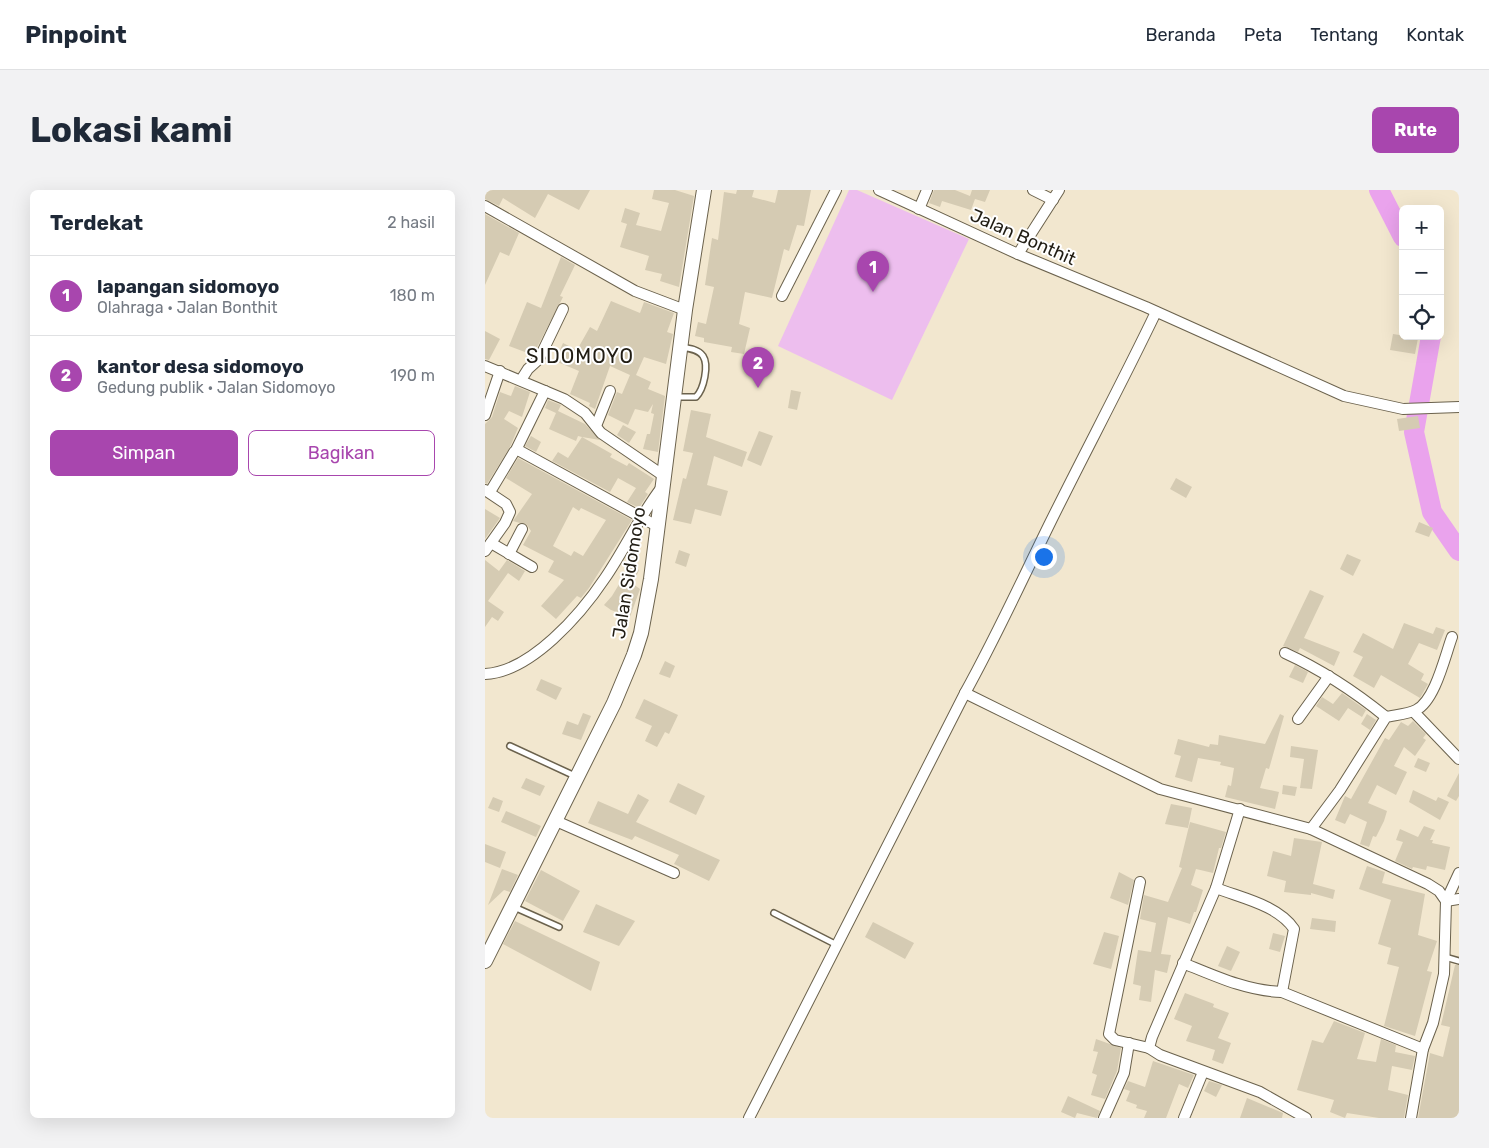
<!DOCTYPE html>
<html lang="id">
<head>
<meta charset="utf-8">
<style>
	:root { --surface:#fff; --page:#f2f2f3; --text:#1f2937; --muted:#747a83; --line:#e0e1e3; --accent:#a846ae }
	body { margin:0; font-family:Rubik,sans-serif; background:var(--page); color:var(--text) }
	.controls { position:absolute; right:15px; top:15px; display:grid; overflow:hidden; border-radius:8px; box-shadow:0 5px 20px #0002 }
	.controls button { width:45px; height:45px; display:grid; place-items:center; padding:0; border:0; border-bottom:1px solid var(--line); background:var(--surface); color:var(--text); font:25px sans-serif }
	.you { position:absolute; left:558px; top:366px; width:18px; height:18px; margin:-12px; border:4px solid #fff; border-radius:50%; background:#1a73e8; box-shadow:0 0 0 8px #1a73e833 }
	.badge { display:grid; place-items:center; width:32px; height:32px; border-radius:50%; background:var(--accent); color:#fff; font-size:16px; font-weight:700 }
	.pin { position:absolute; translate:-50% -41px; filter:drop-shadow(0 1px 2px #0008) }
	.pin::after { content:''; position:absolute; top:26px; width:18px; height:15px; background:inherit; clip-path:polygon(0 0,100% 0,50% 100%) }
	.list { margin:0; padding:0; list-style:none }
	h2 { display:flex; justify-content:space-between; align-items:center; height:65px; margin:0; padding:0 20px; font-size:21px }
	h2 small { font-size:16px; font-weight:400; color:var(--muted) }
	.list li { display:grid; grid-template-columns:32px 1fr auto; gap:15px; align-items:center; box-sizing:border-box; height:80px; padding:0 20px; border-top:1px solid var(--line) }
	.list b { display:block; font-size:19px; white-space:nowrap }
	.list p { margin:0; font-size:16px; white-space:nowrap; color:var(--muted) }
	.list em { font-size:16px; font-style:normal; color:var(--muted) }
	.actions { display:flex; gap:10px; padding:15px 20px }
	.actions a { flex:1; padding:11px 0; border:1px solid var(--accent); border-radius:8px; text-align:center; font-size:18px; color:var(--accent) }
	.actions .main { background:var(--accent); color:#fff }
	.icon { flex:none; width:28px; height:28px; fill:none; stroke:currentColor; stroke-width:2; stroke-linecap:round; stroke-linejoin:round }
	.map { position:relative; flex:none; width:974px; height:928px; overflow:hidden; border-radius:8px }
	header { display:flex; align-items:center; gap:30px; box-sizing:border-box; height:70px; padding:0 25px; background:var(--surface); border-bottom:1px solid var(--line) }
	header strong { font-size:24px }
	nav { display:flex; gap:28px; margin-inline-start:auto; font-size:18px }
	.intro { display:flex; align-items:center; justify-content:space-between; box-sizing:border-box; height:120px; padding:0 30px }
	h1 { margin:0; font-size:35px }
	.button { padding:12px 22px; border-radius:8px; background:var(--accent); color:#fff; font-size:18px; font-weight:700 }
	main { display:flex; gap:30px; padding:0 30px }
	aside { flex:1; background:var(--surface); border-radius:8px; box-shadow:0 5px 20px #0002 }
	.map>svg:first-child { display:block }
	.green { fill:#edbeee }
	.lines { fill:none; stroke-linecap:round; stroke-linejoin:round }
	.river { stroke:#eaa3ed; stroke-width:20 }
	.building { fill:#d5cbb3; fill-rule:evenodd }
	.service-casing { stroke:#6b624d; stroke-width:8 }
	.minor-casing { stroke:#6b624d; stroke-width:12 }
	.secondary-casing { stroke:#6b624d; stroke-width:16 }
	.service { stroke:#fff; stroke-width:5 }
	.minor { stroke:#fff; stroke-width:10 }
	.secondary { stroke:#fff; stroke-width:14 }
	.labels { text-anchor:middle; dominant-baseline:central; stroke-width:4; stroke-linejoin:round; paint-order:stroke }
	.street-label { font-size:18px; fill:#211d14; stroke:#fff }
	.quarter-label { font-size:20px; letter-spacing:1px; fill:#211d14; stroke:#fff }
</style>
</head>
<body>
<header>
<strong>Pinpoint</strong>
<nav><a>Beranda</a><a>Peta</a><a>Tentang</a><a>Kontak</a></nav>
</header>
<div class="intro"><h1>Lokasi kami</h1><a class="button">Rute</a></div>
<main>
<aside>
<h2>Terdekat<small>2 hasil</small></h2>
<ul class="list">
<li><span class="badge">1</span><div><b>lapangan sidomoyo</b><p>Olahraga · Jalan Bonthit</p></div><em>180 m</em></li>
<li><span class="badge">2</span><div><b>kantor desa sidomoyo</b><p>Gedung publik · Jalan Sidomoyo</p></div><em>190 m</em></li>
</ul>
<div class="actions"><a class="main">Simpan</a><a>Bagikan</a></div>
</aside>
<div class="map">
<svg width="974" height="928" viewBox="0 0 974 928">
	<rect width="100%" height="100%" fill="#f2e7cf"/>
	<!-- green -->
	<path class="green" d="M364 0H372L484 49 407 210 293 156Z"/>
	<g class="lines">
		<!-- river -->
		<g class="river">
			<path d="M894 0 918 47"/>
			<path d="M946 146 929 242 947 322 974 361"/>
		</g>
	</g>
	<!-- building -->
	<g class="building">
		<path d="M0 0H105L94 20 63 4 50 28 18 8 14 16 0 9Z"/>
		<path d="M169 0H190L209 6 194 97 175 91 177 84 160 80 164 66 135 57 142 34 136 32 140 18 155 23 151 35 176 41 184 13 167 9Z"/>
		<path d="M252 0H269L267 7 290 13 293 0H326L319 36 312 35 304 61 299 59 287 108 260 102 254 134 265 138 259 164 246 162 247 157 219 152V148L210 146 213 132 221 134 229 97 220 95 227 48 233 50 239 2 251 4Z"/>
		<path d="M449 0H470L485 6 487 0H505L500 12 490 9 486 20 457 11 455 17 444 13Z"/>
		<path d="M0 24 34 43 24 66 15 62 0 95Z"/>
		<path d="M76 67 90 75 75 106 78 107 75 113 48 165 24 156 42 112 56 118Z"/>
		<path d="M126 111 155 123 159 112 189 123 182 142 188 144 181 174 159 167 151 185 166 192 163 199 180 206 173 262 158 259 162 244H165L169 224 166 223 168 214 163 222 150 219 143 235 123 225 132 202 137 204 145 185 125 176 110 219 104 216 105 213 85 204 94 181 70 171 78 153 92 160 105 137 112 141Z"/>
		<path d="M0 141 15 149 4 170 0 169Z"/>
		<path d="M908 144 933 148 930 164 905 160Z"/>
		<path d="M30 196 45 202 37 227 24 221 19 229 33 238 25 257 2 294 0 293V234L7 227 15 202 26 206Z"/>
		<path d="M306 200 316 202 312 220 303 218Z"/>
		<path d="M63 210 76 215 73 221 100 234 115 250 97 247 127 264 125 267 142 276 144 273 169 289 160 302 163 304 154 318 142 312 151 298 133 288 125 302 67 271 73 262 83 268 97 247 93 246 91 251 64 239 71 223 60 218Z"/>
		<path d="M206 220 226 224 221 247 262 262 257 277 229 266 222 295 243 301 236 326 210 319 206 334 188 330 198 288 201 289 208 263 198 261Z"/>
		<path d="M933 226 935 238 914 241 912 229Z"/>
		<path d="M138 235 151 242 144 253 132 245Z"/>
		<path d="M274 241 288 246 276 276 262 270Z"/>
		<path d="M46 246 56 252 51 262 40 256Z"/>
		<path d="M33 268 147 330 104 398 96 408 92 406 71 429 56 416 79 390 63 382 69 371 38 355 46 341 42 335 28 331 47 304 21 288ZM88 317 94 321 96 318 121 330 98 366 89 361 86 366 68 356Z"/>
		<path d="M691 288 707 297 701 308 685 299Z"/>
		<path d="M0 319 15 328 0 349Z"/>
		<path d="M934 332 948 338 944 347 930 342Z"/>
		<path d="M194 360 205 364 201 377 190 373Z"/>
		<path d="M862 364 876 370 868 386 855 379Z"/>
		<path d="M0 370 14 381 22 370 40 381 34 391 23 383 3 411 19 422 13 431 7 427 0 437Z"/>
		<path d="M146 376 154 380 148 394 155 399 145 427 126 420 119 415 127 406 139 386 141 387Z"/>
		<path d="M825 400 839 406 819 448 855 462 849 476 815 458 813 462 798 456Z"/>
		<path d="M919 433 948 444 951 437 960 440 952 460 934 453 923 474 939 484 936 490 943 494 935 508 896 485 889 498 868 486 878 467 868 462 878 443 908 459Z"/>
		<path d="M180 471 190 476 185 488 174 484Z"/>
		<path d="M810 475 823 482 818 493 804 487Z"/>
		<path d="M56 489 77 498 71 510 51 500Z"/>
		<path d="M857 503 881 520 877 527 863 518 854 531 831 516 837 507 848 514Z"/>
		<path d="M159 509 193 525 184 544 180 542 172 557 160 551 167 536 150 528Z"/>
		<path d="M98 523 106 526 96 550 77 544 82 531 93 535Z"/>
		<path d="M795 524 799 526 784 579 781 578 775 598 794 602 790 619 740 607 743 595 746 596 749 578 735 575 736 572 713 568 707 592 690 587 696 566 689 564 693 549 724 557 725 554 733 555 734 545 780 554Z"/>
		<path d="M882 524 891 530 885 540 876 534Z"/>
		<path d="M928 531 941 544 938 548 941 550 930 566 919 557 909 576 922 582 911 605 892 595 883 613 902 621 899 631 891 647 888 646 884 657 875 654 882 632 865 624 860 634 850 630 860 606 866 609 900 548 904 550 916 532 923 536Z"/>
		<path d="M806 556 833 560 827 599 815 598 819 569 805 567Z"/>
		<path d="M933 568 945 573 941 582 929 577Z"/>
		<path d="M974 583V606L971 611 962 606Z"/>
		<path d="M41 588 60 596 55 606 36 598Z"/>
		<path d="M193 593 220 606 211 625 184 612Z"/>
		<path d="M798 595 812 597 810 606 797 604Z"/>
		<path d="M928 600 951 611 953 607 964 612 955 630 924 612Z"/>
		<path d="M153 604 164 610 151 632 235 670 224 691 189 674 194 665 150 646 147 650 103 633 113 611 143 624Z"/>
		<path d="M8 607 18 611 14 622 3 618Z"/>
		<path d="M686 614 707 618 703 638 680 634Z"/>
		<path d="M21 621 56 636 51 647 16 632Z"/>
		<path d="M705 632 741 642 740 645 736 658H734L728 683 711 679 706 695 718 700 711 722H709L705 734 683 727 676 764 686 765 682 783 670 780 666 812 654 810 656 796 648 794 653 760 666 762 671 733 655 729 659 705 683 712 697 678 694 677Z"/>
		<path d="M939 636 950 640 945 650H948L947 653 965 657 960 680 942 676 941 680 928 677 927 679 910 671 918 652 911 650 915 639 933 647Z"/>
		<path d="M809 648 837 652 828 694 850 700 848 709 826 703V705L799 702 801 691 782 686 788 661 806 666Z"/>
		<path d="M0 654 21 662 15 678 0 672Z"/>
		<path d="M882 676 900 682 897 693 940 704 933 745 952 751 942 781 947 782 930 846 899 836 914 777 902 774 906 758 893 754 906 710 874 699Z"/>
		<path d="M17 679 33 685 25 702 19 700 3 715Z"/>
		<path d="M56 680 95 701 78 731 40 711Z"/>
		<path d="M634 682 649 690 643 715 625 708Z"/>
		<path d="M111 714 150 731 134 756 98 742Z"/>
		<path d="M827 728 851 731 850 742 825 739Z"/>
		<path d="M30 731 115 772 106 801 18 754Z"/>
		<path d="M388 732 429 753 420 769 380 747Z"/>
		<path d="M619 742 634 746 626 779 608 774Z"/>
		<path d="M788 743 800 746 795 762 784 759Z"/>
		<path d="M742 756 755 762 746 781 733 776Z"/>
		<path d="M970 775H974V928H933L945 863 958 867 965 837 956 835Z"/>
		<path d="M700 803 729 814 728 817 744 823 733 848 746 853 738 874 727 870 730 860 701 851 707 836 689 829Z"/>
		<path d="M849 831 880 843 872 869 891 872 896 849 911 855 910 862 930 866 927 880 907 876 903 900 923 905 919 928H894L862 923 860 928 845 922 849 910 812 900 827 850 838 853Z"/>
		<path d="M611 849 636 858 632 881 620 909 606 905 612 885 607 883 613 862 608 861Z"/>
		<path d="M668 871 709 885 703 898 694 894 681 928H659L662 921 651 918 652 915 641 911 645 901 639 899 643 891 660 897Z"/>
		<path d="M724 891 737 895 731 907 719 901Z"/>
		<path d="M583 906 615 921 612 928 592 923 590 928 576 922Z"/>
		<path d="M762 908 798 923 797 928H755Z"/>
	</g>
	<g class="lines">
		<defs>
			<g id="service">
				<path d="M190 207H211C219 199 224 175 218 166 213 159 203 158 196 157"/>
				<path d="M25 556 90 586"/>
				<path d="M29 717 74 737"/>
				<path d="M289 723 352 755"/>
				<path d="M960 767 974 771"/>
			</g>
			<g id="minor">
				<path d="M394 0 533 64 661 117 859 206 918 219 974 217"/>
				<path d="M548 0 568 10"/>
				<path d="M0 16 150 101 200 120"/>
				<path d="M434 19 442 0"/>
				<path d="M533 64 574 0"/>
				<path d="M297 106 351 0"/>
				<path d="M0 176 79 209 100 223 116 243 179 286"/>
				<path d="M36 190 43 179 54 169 78 119"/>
				<path d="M0 225 15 181"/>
				<path d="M111 236 125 201"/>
				<path d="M31 260 60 201"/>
				<path d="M0 300 21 314 25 322 20 333 0 361"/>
				<path d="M5 302 29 262 33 260 172 336"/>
				<path d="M6 353 47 377"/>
				<path d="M24 364 37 339"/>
				<path d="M800 463C837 480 869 501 901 527"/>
				<path d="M0 484C46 482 96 424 120 388 140 359 155 325 177 297"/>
				<path d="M480 503 675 599 826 639 943 694 954 701 961 711 959 784 948 833 938 859 926 928"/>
				<path d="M929 522 974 569"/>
				<path d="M813 529 844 486"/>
				<path d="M755 619 731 698 667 847 664 858 675 865 775 902 821 928"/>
				<path d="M71 631 189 683"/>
				<path d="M826 639 855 600 901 527C910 525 923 524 931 520 950 511 960 466 967 447"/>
				<path d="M655 692 624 844 630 850 664 858"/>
				<path d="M731 698C756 708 793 715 809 739L797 802 938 859"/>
				<path d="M961 711 974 683"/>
				<path d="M961 711 974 709"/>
				<path d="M698 773C730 786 762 801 797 802"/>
				<path d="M264 928 480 503C511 447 537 390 565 333 600 262 637 193 671 122"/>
				<path d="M619 928 639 883 644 853"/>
				<path d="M699 928 718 882"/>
			</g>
			<path id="secondary" d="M0 771 129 513 149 465 156 443 166 389 200 120 219 0"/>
		</defs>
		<!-- service casing -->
		<use href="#service" class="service-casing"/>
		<!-- minor casing -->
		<use href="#minor" class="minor-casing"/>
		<!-- secondary casing -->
		<use href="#secondary" class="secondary-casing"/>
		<!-- service -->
		<use href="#service" class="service"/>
		<!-- minor -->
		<use href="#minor" class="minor"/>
		<!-- secondary -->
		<use href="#secondary" class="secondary"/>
	</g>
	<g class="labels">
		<!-- street labels -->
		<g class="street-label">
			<text transform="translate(538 47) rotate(24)">Jalan Bonthit</text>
			<text transform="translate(144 383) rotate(-81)">Jalan Sidomoyo</text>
		</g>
		<!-- quarter labels -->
		<g class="quarter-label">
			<text x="95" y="166">SIDOMOYO</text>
		</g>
	</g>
</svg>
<div class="controls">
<button>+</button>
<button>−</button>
<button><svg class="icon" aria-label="locate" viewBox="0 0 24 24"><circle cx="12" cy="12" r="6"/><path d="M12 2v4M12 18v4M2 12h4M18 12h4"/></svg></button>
</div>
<div class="you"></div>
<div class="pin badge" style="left:388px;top:102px">1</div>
<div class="pin badge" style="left:273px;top:198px">2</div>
</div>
</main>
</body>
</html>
